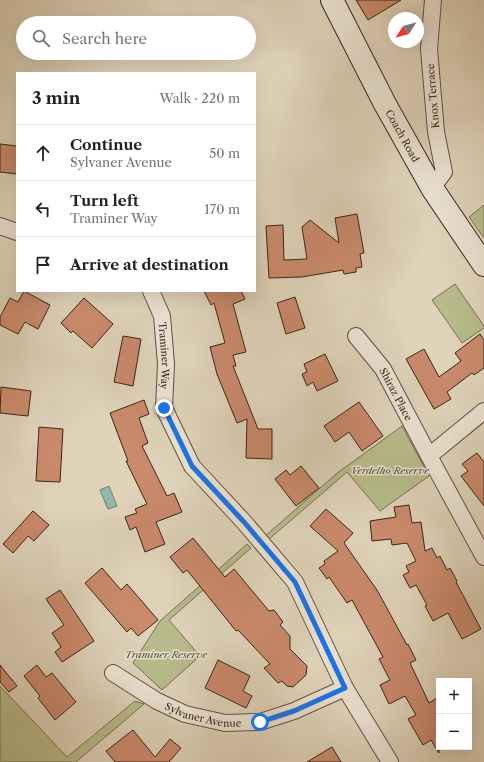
<!DOCTYPE html>
<html lang="en">
<head>
<meta charset="utf-8">
<style>
	:root { --surface:#fff; --page:#f6f6f6; --text:#222; --muted:#767676; --line:#e0e0e0 }
	body { margin:0; font-family:"Libre Caslon Text",serif; background:var(--page); color:var(--text) }
	.controls { position:absolute; right:12px; bottom:12px; display:grid; overflow:hidden; border-radius:0px; box-shadow:0 4px 16px #0002 }
	.controls button { width:36px; height:36px; display:grid; place-items:center; padding:0; border:0; border-bottom:1px solid var(--line); background:var(--surface); color:var(--text); font:20px sans-serif }
	.compass { position:absolute; left:388px; top:12px; width:36px; height:36px; border-radius:50%; background:var(--surface); box-shadow:0 4px 16px #0002; rotate:234deg }
	.stop { position:absolute; width:12px; height:12px; margin:-9px; border:3px solid #1a73e8; border-radius:50%; background:#fff }
	.stop.end { background:#1a73e8; border-color:#fff; box-shadow:0 1px 4px #0008 }
	.list { margin:0; padding:0; list-style:none }
	h2 { display:flex; justify-content:space-between; align-items:center; height:52px; margin:0; padding:0 16px; font-size:17px }
	h2 small { font-size:13px; font-weight:400; color:var(--muted) }
	.list li { display:grid; grid-template-columns:26px 1fr auto; gap:12px; align-items:center; box-sizing:border-box; height:56px; padding:0 16px; border-top:1px solid var(--line) }
	.list b { display:block; font-size:15px; white-space:nowrap }
	.list p { margin:0; font-size:13px; white-space:nowrap; color:var(--muted) }
	.list em { font-size:13px; font-style:normal; color:var(--muted) }
	.icon { flex:none; width:22px; height:22px; fill:none; stroke:currentColor; stroke-width:2; stroke-linecap:round; stroke-linejoin:round }
	.map { position:relative; flex:none; width:484px; height:762px; overflow:hidden }
	.search { position:absolute; background:var(--surface); box-shadow:0 4px 16px #0002; left:16px; top:16px; width:240px; height:44px; display:flex; align-items:center; gap:10px; box-sizing:border-box; padding:0 14px; border-radius:22px; color:var(--muted); font-size:15px }
	.panel { position:absolute; background:var(--surface); box-shadow:0 4px 16px #0002; left:16px; top:72px; width:240px; height:220px; border-radius:0px }
	.map>svg:first-child { display:block }
	.green { fill:#b7bb8c; stroke:#787052 }
	.water { fill:#93b8af; stroke:#6f7d72 }
	.building { fill:#ca8a6c; stroke:#392417 }
	.lines { fill:none; stroke-linecap:round; stroke-linejoin:round }
	.street-casing { stroke:#625040; stroke-width:18 }
	.secondary-casing { stroke:#392417; stroke-width:24 }
	.street { stroke:#eae2d2; stroke-width:16 }
	.secondary { stroke:#eae2d2; stroke-width:22 }
	.route { stroke:#1a73e8; stroke-width:5 }
	.labels { text-anchor:middle; dominant-baseline:central; stroke-width:3; stroke-linejoin:round; paint-order:stroke }
	.street-label { font-size:10px; fill:#392417; stroke:#eae2d2 }
	.park-label { font-size:10px; font-style:italic; fill:#584a34; stroke:#eae2d2 }
</style>
</head>
<body>
<div class="map">
<svg width="484" height="762" viewBox="0 0 484 762">
	<rect width="100%" height="100%" fill="#dfd3ba"/>
	<filter id="stains"><feTurbulence type="fractalNoise" baseFrequency=".005" numOctaves="4"/><feColorMatrix values="0 0 0 0 .2 0 0 0 0 .09 0 0 0 0 .02 0 0 0 .5 -.17"/></filter>
	<radialGradient id="worn" r=".72"><stop offset=".6" stop-color="#630" stop-opacity="0"/><stop offset="1" stop-color="#630" stop-opacity=".3"/></radialGradient>
	<!-- green -->
	<g class="green">
		<path d="M484 205V238L469 217Z"/>
		<path d="M455 284 484 326V328L462 343 432 300Z"/>
		<path d="M402 426 429 476 380 511 347 472 268 540 264 537 336 474Z"/>
		<path d="M247 544 251 548 169 620 200 656 162 690 133 663 160 621Z"/>
		<path d="M0 686 67 757 135 701 144 704 76 762H0Z"/>
	</g>
	<!-- water -->
	<path class="water" d="M109 486 117 506 108 509 100 490Z"/>
	<!-- building -->
	<g class="building">
		<path d="M356 0H401L368 20Z"/>
		<path d="M0 144 17 146V174L0 172Z"/>
		<path d="M357 214 364 253 360 254 362 267 356 268V272L344 274 343 270 302 277 269 278 266 226 283 225 284 260 307 259 302 227 310 220 339 243 335 218Z"/>
		<path d="M24 291 50 305 38 329 25 322 18 334 0 325V317L10 298 18 302Z"/>
		<path d="M204 291H241L245 299 233 304 246 352 233 355 236 366H233L258 429H272V459L246 458 247 419 237 423 217 374 210 347 225 343 214 303 211 305Z"/>
		<path d="M295 297 305 328 286 334 277 303Z"/>
		<path d="M84 298 113 324 92 348 73 331 71 333 61 323Z"/>
		<path d="M480 334 484 340V368L474 375 472 373 447 392 451 399 434 409 406 359 424 349 439 377 461 361 455 353Z"/>
		<path d="M123 336 141 339 133 386 114 382Z"/>
		<path d="M325 354 338 381 317 391 313 382 307 386 302 374 307 372 304 364Z"/>
		<path d="M1 387 31 391 28 416 0 413Z"/>
		<path d="M144 400 149 414 139 418 148 443 142 446 167 496 174 493 182 512 156 522 165 544 145 552 136 527 130 530 125 517 137 513 135 509 147 504 126 461H128L110 413Z"/>
		<path d="M359 402 383 436 362 451 349 432 335 442 324 426Z"/>
		<path d="M39 427 63 429 60 482 36 481Z"/>
		<path d="M477 453 484 462V506L461 476 468 471 462 464Z"/>
		<path d="M301 466 319 488 296 506 275 479 286 470 290 475Z"/>
		<path d="M409 505 412 523 421 522 425 551 432 548 437 558 440 556 447 570 450 568 457 581 456 582 481 629 462 639 448 613 433 621 425 606 427 605 416 585 410 588 403 575 409 572 406 566 416 561 407 543 392 545 391 539 372 541 370 521 396 517 394 507Z"/>
		<path d="M326 509 353 533 344 543 377 590 407 645 408 644 416 660 410 663 429 703 439 697V753L431 740 423 745 408 719 416 715 405 696 389 704 380 685 390 680 379 659 383 657 352 600 347 603 329 577 327 579 319 568 325 564 324 561 338 551 310 526Z"/>
		<path d="M33 511 49 525 34 541 28 536 13 553 3 544Z"/>
		<path d="M193 538 225 577 234 569 269 611 274 610 283 622 280 625 290 636V649L307 666 306 675 293 687 287 686 282 681 278 683 264 668 270 664 238 630 236 631 187 570 183 573 170 557Z"/>
		<path d="M102 568 121 590 127 584 158 620 138 636 131 628 127 632 85 583Z"/>
		<path d="M60 590 94 641 62 662 55 652 61 647 52 633 64 625 46 599Z"/>
		<path d="M218 660 250 676 243 691 252 696 246 708 205 688Z"/>
		<path d="M0 665 17 686 9 692 0 682Z"/>
		<path d="M37 665 46 677 52 673 76 702 55 720 38 698 40 696 24 676Z"/>
		<path d="M133 730 155 757 170 739 181 748 169 762H115L106 751Z"/>
		<path d="M332 747 341 762H307Z"/>
	</g>
	<g class="lines">
		<defs>
			<g id="street">
				<path d="M432 188 444 172 436 132 429 49 433 0"/>
				<path d="M0 226 17 232"/>
				<path id="s1" d="M151 291 162 316 166 364 164 408 192 466 244 522 295 582 345 688 390 762"/>
				<path id="s2" d="M356 336 383 369 429 456"/>
				<path d="M484 411 429 456 484 557"/>
				<path id="s3" d="M113 673 157 701 185 714 225 723 260 722 294 711 345 688"/>
			</g>
			<g id="secondary">
				<path id="s4" d="M332 0 385 104 432 188 484 265"/>
			</g>
		</defs>
		<!-- street casing -->
		<use href="#street" class="street-casing"/>
		<!-- secondary casing -->
		<use href="#secondary" class="secondary-casing"/>
		<!-- street -->
		<use href="#street" class="street"/>
		<!-- secondary -->
		<use href="#secondary" class="secondary"/>
	</g>
	<g class="lines">
		<!-- route -->
		<path class="route" d="M164 408 192 466 244 522 295 582 345 688 294 711 260 722"/>
	</g>
	<g class="labels">
		<!-- street labels -->
		<g class="street-label">
			<text transform="translate(433 96) rotate(-95)">Knox Terrace</text>
			<text stroke="none"><textPath href="#s4" startOffset="153">Coach Road</textPath></text>
			<text stroke="none"><textPath href="#s1" startOffset="67">Traminer Way</textPath></text>
			<text stroke="none"><textPath href="#s2" startOffset="71">Shiraz Place</textPath></text>
			<text stroke="none"><textPath href="#s3" startOffset="101">Sylvaner Avenue</textPath></text>
		</g>
		<!-- park labels -->
		<g class="park-label">
			<text x="390" y="470">Verdelho Reserve</text>
			<text x="166" y="654">Traminer Reserve</text>
		</g>
	</g>
	<rect width="100%" height="100%" filter="url(#stains)"/>
	<rect width="100%" height="100%" fill="url(#worn)"/>
</svg>
<div class="controls">
<button>+</button>
<button>−</button>
</div>
<svg class="compass" viewBox="-18 -18 36 36"><path d="M0-13l5 13h-10z" fill="#e53935"/><path d="M0 13l5-13h-10z" fill="#767676"/></svg>
<div class="stop" style="left:260px;top:722px"></div>
<div class="stop end" style="left:164px;top:408px"></div>
<div class="search"><svg class="icon" aria-label="search" viewBox="0 0 24 24"><circle cx="10" cy="10" r="6"/><path d="M15 15l6 6"/></svg>Search here</div>
<section class="panel">
<h2>3 min<small>Walk · 220 m</small></h2>
<ul class="list">
<li><svg class="icon" aria-label="ahead" viewBox="0 0 24 24"><path d="M12 20V5M6 11l6-6 6 6"/></svg><div><b>Continue</b><p>Sylvaner Avenue</p></div><em>50 m</em></li>
<li><svg class="icon" aria-label="left" viewBox="0 0 24 24"><path d="M17 20v-9H6M10 6l-5 5 5 5"/></svg><div><b>Turn left</b><p>Traminer Way</p></div><em>170 m</em></li>
<li><svg class="icon" aria-label="arrive" viewBox="0 0 24 24"><path d="M6 21V4h12l-3 4 3 4H6"/></svg><div><b>Arrive at destination</b></div></li>
</ul>
</section>
</div>
</body>
</html>
